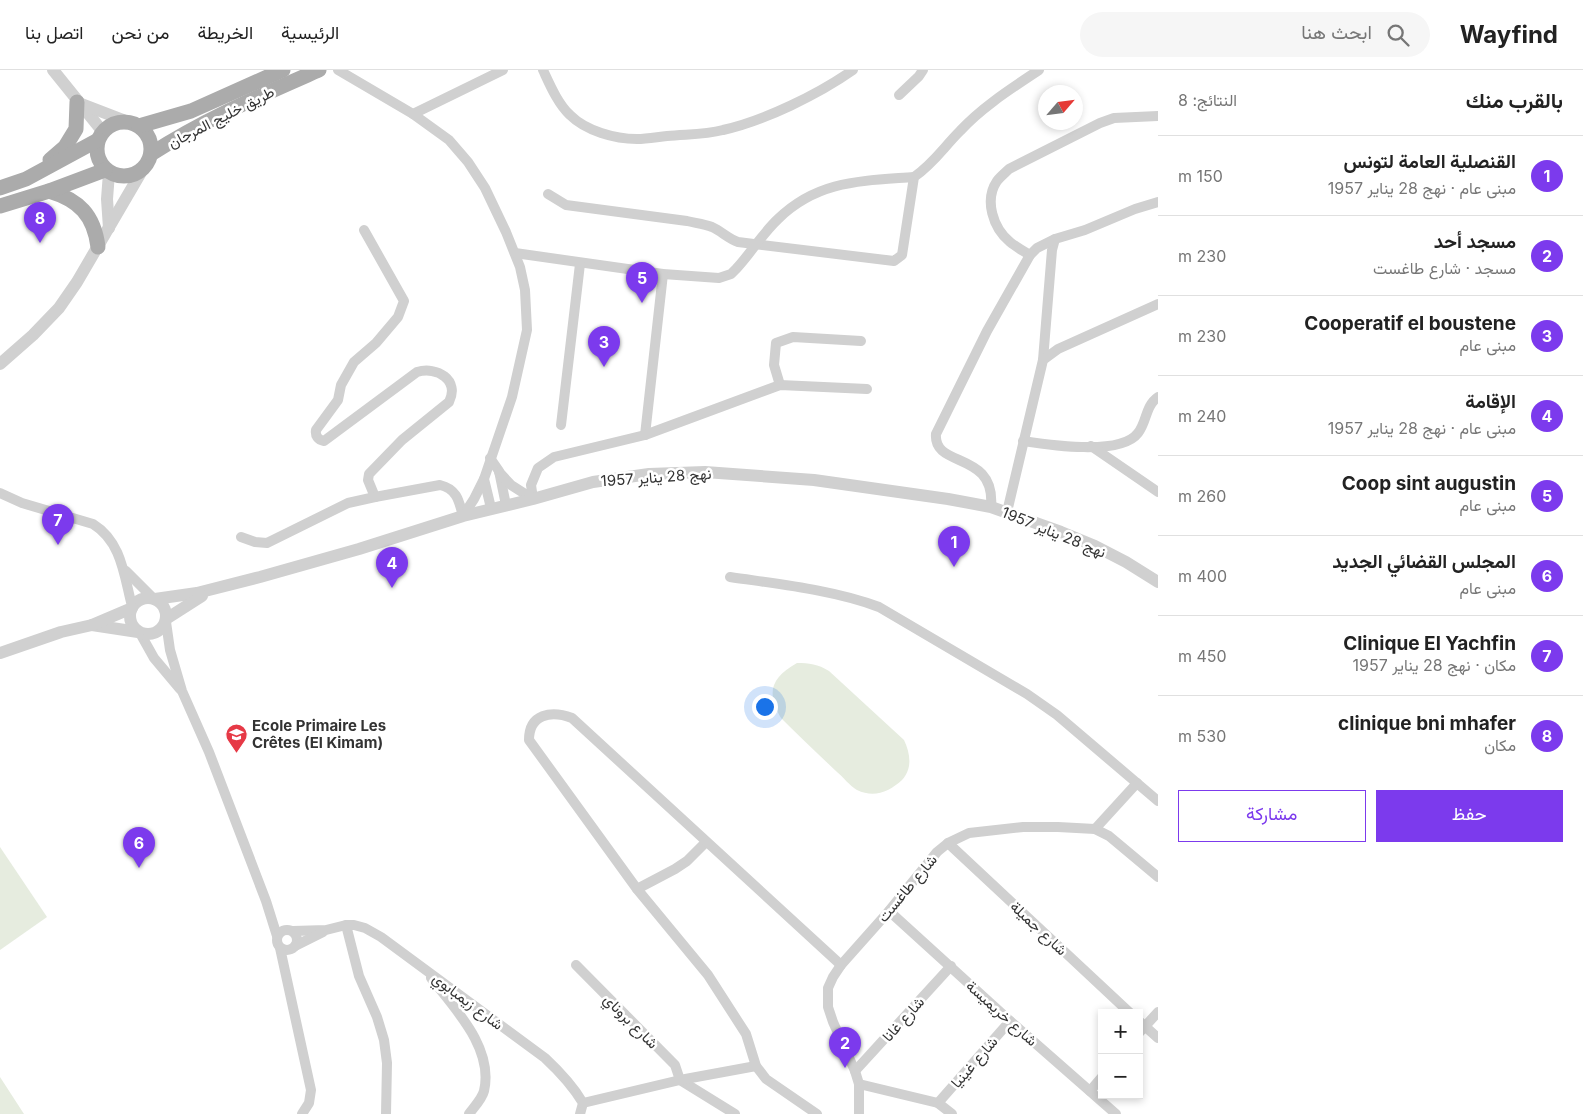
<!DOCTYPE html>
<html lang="ar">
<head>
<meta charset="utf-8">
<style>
	:root { --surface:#fff; --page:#f6f6f6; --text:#222; --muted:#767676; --line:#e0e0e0; --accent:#7c3aed }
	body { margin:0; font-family:Inter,Vazirmatn,sans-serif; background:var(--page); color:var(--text); direction:rtl }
	.controls { position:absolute; right:15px; bottom:15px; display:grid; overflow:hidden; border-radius:0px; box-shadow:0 2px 8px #0003 }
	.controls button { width:45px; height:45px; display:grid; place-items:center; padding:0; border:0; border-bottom:1px solid var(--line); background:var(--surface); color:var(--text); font:25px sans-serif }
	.compass { position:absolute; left:1038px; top:15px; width:45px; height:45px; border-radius:50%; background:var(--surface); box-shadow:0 2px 8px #0003; rotate:62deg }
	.you { position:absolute; left:764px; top:636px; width:18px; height:18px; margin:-12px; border:4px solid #fff; border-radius:50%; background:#1a73e8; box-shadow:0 0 0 8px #1a73e833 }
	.badge { display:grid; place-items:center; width:32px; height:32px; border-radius:50%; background:var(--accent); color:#fff; font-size:16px; font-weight:700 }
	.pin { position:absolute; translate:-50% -41px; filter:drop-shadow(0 1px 2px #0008) }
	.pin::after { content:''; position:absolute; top:26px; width:18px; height:15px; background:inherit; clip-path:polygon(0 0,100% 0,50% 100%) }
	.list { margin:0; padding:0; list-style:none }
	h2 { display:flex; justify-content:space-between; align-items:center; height:65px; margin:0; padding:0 20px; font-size:21px }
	h2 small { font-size:16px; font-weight:400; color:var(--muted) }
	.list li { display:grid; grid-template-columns:32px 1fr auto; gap:15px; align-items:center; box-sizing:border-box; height:80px; padding:0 20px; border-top:1px solid var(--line) }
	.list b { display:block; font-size:19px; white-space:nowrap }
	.list p { margin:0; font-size:16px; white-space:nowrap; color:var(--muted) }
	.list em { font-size:16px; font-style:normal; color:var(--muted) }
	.actions { display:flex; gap:10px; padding:15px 20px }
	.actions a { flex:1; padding:11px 0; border:1px solid var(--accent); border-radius:0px; text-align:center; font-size:18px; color:var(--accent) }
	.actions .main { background:var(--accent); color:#fff }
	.icon { flex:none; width:28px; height:28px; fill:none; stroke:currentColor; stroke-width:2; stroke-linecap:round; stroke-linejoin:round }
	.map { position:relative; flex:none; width:1158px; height:1044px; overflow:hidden; direction:ltr }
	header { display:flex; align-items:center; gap:30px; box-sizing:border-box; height:70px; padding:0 25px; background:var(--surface); border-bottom:1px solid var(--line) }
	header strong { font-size:24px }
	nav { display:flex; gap:28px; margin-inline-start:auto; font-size:18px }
	.search { width:350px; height:45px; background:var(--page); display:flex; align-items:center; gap:12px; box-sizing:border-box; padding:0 18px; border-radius:28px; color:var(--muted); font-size:19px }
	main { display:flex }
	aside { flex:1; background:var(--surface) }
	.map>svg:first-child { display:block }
	.green { fill:#e6ecdf }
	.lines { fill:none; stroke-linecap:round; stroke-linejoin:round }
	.minor { stroke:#d0d0d0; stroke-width:10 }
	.tertiary { stroke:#d0d0d0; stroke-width:12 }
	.primary { stroke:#ababab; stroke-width:15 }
	.labels { text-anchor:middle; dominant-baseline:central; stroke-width:5; stroke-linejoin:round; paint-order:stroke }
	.street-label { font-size:15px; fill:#333; stroke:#fff }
	.poi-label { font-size:15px; font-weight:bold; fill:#333; stroke:#fff; text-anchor:start }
</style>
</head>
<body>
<header>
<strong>Wayfind</strong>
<div class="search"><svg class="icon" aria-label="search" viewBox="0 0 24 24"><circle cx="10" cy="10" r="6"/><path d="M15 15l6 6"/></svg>ابحث هنا</div>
<nav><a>الرئيسية</a><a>الخريطة</a><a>من نحن</a><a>اتصل بنا</a></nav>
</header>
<main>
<aside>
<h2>بالقرب منك<small>النتائج: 8</small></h2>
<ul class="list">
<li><span class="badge">1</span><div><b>القنصلية العامة لتونس</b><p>مبنى عام · نهج 28 يناير 1957</p></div><em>150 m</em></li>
<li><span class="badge">2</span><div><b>مسجد أحد</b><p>مسجد · شارع طاغست</p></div><em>230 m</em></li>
<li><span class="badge">3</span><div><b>Cooperatif el boustene</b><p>مبنى عام</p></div><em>230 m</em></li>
<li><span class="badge">4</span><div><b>الإقامة</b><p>مبنى عام · نهج 28 يناير 1957</p></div><em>240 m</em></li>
<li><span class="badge">5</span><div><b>Coop sint augustin</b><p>مبنى عام</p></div><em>260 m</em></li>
<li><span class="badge">6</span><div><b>المجلس القضائي الجديد</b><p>مبنى عام</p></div><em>400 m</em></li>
<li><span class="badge">7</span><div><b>Clinique El Yachfin</b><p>مكان · نهج 28 يناير 1957</p></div><em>450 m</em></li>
<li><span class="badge">8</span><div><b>clinique bni mhafer</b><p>مكان</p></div><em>530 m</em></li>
</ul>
<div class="actions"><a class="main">حفظ</a><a>مشاركة</a></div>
</aside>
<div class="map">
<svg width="1158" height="1044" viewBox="0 0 1158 1044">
	<rect width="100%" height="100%" fill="#fff"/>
	<!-- green -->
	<g class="green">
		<path d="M797 593C809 593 818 594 829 601L904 670C910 683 913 698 902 710 889 722 874 728 857 720 850 716 843 707 837 702 818 684 799 666 781 648 766 622 771 608 797 593Z"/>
		<path d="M0 777 47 847 0 880Z"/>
		<path d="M0 1007 24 1044H0Z"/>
	</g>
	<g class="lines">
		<!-- minor -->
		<g class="minor">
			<path d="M338 0 413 44 449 70 468 92 485 118 506 162 520 197 525 220 527 260 512 327 484 409 491 438"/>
			<path d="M543 0C550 15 558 34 570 45 586 61 615 69 637 69 647 69 657 67 667 66 686 64 704 65 723 60 764 51 819 24 853 0"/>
			<path d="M899 25 919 6 923 0"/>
			<path d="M413 44 503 0"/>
			<path d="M548 124 566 135 687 151C695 153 704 154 712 157 721 161 729 169 738 172L894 191 902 185 914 107C934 93 943 78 960 61 982 37 1012 18 1039 0"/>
			<path d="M364 160 404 231 398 247 376 273 354 292 341 315 338 330 316 360C315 366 318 370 324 371L417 302C437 296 460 310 449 332L402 370 369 404 368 410 375 427 440 415C457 419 459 431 463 446"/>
			<path d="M515 183 663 204 719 208 731 204 736 199C751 183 762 164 778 149 818 110 862 111 914 107"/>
			<path d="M1030 185C1023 181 1016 177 1010 172 993 158 984 130 997 111 1000 107 1005 103 1009 99L1100 53 1114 48 1158 46"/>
			<path d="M1043 290 1052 180 1055 169 1085 160 1135 139 1158 132"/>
			<path d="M780 315 774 295 776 273 793 267 861 271"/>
			<path d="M561 355 580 194"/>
			<path d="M645 365 663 204"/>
			<path d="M1023 371C1049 375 1121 386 1138 363 1147 352 1145 336 1158 327"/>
			<path d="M1091 376 1158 422"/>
			<path d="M490 388 499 401 506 435"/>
			<path d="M499 402 511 415 533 429"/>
			<path d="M0 423 22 433 93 454C122 472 124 506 132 536"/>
			<path d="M533 429 531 415 538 398 554 387 645 365 780 315 867 319"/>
			<path d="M991 437C996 380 933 399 936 364L987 261 1030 185 1037 178 1055 169"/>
			<path d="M1007 442 1043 290 1058 279 1158 234"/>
			<path d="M463 446 474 429 484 409"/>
			<path d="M241 467 255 472 267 473 348 433 375 427"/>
			<path d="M126 501 153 528"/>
			<path d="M730 507C777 514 835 520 879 537L1027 624 1057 645 1158 731"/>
			<path d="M166 552 170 580 182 621 209 682 266 831 277 866"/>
			<path d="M140 563 154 588 180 619"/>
			<path d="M1095 759 1137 713"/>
			<path d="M948 773 1130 943"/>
			<path d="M637 819 675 799 687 791 706 772"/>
			<path d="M889 841 1010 951 1116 1044"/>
			<path d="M346 855 359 906 377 947 384 970 387 993 386 1044"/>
			<circle cx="287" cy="870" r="10"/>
			<path d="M293 861 326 860 346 855H354L365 858 381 867 545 988C560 1002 573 1016 583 1033L580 1044"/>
			<path d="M295 876 323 862"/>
			<path d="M280 878 311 1020 309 1033 302 1044"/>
			<path d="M576 895 675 995 680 1010 735 1044"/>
			<path d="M431 908C455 939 494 978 484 1021 482 1029 474 1037 469 1044"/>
			<path d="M1139 951 1158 968"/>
			<path d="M1139 963 1158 942"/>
			<path d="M855 1001 951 896"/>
			<path d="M859 1014 938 1033 952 1044"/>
			<path d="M1090 1021 1102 1007"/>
			<path d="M583 1033 680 1010 756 996"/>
			<path d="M938 1033 1010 951"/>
			<path d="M817 1044 766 1009 756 996 746 964 708 905 637 819 529 670C529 644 551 640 572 648L841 895"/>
			<path d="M859 1044V1014L855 1001 833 952 828 937V918L833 907 841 895 889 841 937 782 948 773 969 763 1023 757H1058L1095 759 1109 766 1158 807"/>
		</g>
		<!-- tertiary -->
		<g class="tertiary">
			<path d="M53 0 103 62"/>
			<path d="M79 33 131 53"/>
			<path d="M109 103 107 129 109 158"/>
			<path d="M0 294 33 265 59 238 77 212 143 99"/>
			<circle cx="148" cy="546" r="18"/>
			<path d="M155 529 197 523 260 507 359 479 463 446 533 429 593 412 649 404 705 402 814 410 948 429 991 437 1061 462 1095 476 1126 492 1158 512"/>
			<path d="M166 549 202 526"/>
			<path d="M92 555 138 562"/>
			<path d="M0 583 61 562 92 555 132 538"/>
		</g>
		<!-- primary -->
		<g class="primary">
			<circle cx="124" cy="79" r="27"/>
			<path d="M139 56 191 41 283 0"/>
			<path d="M151 84C203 50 262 25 319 0"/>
			<path d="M50 90 65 77 76 59 77 32"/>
			<path d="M0 118 26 109 98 70"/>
			<path d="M49 121C79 130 94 145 98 177"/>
			<path d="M0 136 49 121 105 100"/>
		</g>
	</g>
	<!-- icons -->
	<defs>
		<symbol id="school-pin" viewBox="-11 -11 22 30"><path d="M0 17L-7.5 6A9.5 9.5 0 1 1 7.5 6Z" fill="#e63946" stroke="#fff"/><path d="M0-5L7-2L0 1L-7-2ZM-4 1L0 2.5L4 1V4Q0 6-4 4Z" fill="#fff"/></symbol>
	</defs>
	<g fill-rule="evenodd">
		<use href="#school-pin" x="224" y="652" width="25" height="34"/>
	</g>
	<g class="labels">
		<!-- street labels -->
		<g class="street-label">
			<text transform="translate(221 47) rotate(-27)">طريق خليج المرجان</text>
			<text transform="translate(656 407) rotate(-4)">نهج 28 يناير 1957</text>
			<text transform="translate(1054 462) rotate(22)">نهج 28 يناير 1957</text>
			<text transform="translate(907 818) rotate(-50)">شارع طاغست</text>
			<text transform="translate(1039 858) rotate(43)">شارع جميلة</text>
			<text transform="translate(468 931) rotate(37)">شارع زيمبابوي</text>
			<text transform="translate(1002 943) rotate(42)">شارع خريميسة</text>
			<text transform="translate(903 949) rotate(-48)">شارع غانا</text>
			<text transform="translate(631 951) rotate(45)">شارع بروناي</text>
			<text transform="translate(974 992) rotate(-49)">شارع غينيا</text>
		</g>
		<!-- poi labels -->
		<g class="poi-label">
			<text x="252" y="655">Ecole Primaire Les<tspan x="252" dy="17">Crêtes (El Kimam)</tspan></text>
		</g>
	</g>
</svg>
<div class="controls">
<button>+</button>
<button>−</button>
</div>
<svg class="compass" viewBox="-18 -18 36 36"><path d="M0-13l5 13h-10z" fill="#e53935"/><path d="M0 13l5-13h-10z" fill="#767676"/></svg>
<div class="you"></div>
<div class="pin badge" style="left:954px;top:497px">1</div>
<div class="pin badge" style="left:845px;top:998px">2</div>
<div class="pin badge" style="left:604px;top:297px">3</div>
<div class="pin badge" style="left:392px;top:518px">4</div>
<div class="pin badge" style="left:642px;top:233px">5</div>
<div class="pin badge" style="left:139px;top:798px">6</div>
<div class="pin badge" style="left:58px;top:475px">7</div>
<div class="pin badge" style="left:40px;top:173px">8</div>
</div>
</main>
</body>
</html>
